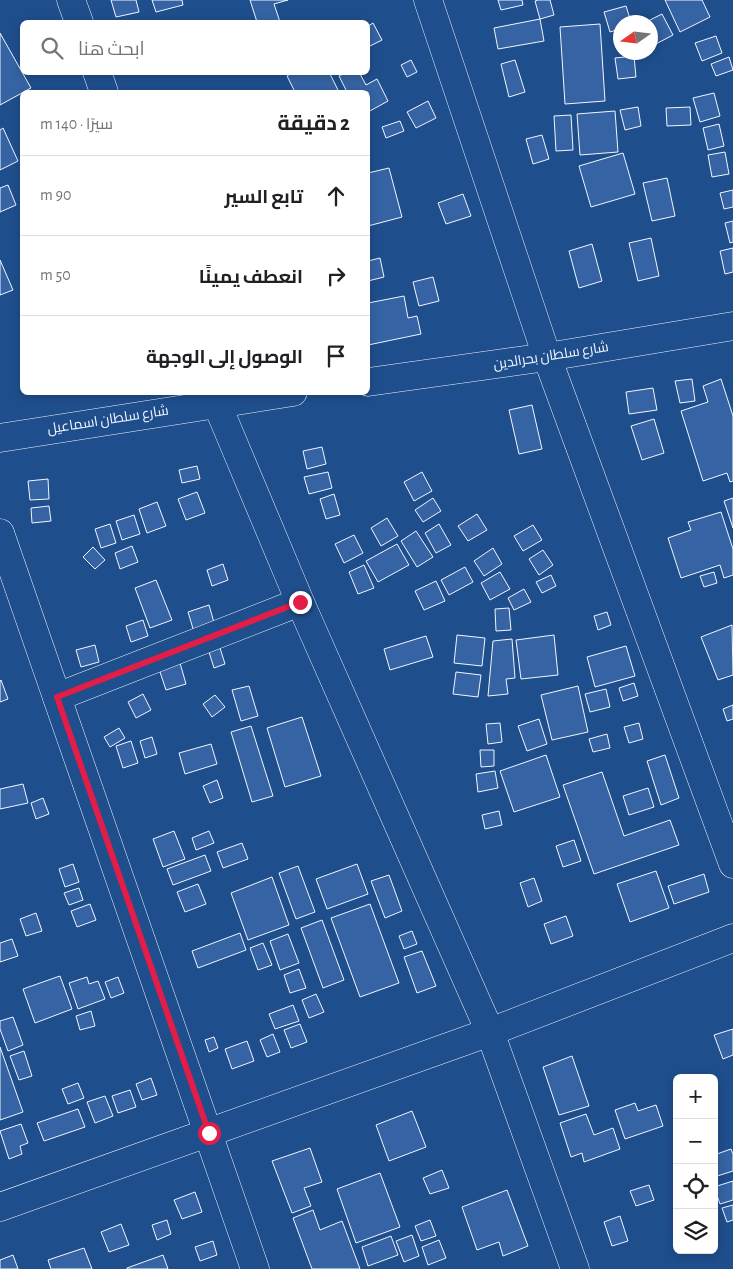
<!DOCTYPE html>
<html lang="ar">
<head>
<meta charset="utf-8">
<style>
	:root { --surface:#fff; --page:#f6f6f6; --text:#202124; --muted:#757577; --line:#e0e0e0 }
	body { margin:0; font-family:"Alegreya Sans",Cairo,sans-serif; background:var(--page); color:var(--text); direction:rtl }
	.controls { position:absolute; right:15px; bottom:15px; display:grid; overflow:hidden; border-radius:8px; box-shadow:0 2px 8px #0003 }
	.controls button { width:45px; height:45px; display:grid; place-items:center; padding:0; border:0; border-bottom:1px solid var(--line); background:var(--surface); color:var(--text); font:25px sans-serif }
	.compass { position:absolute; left:613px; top:15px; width:45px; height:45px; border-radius:50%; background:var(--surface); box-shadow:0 2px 8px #0003; rotate:256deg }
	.stop { position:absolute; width:15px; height:15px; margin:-11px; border:4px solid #e11d48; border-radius:50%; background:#fff }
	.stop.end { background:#e11d48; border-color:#fff; box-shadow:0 1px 5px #0008 }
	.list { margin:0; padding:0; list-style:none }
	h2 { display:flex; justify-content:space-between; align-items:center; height:65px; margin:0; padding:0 20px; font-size:21px }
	h2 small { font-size:16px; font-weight:400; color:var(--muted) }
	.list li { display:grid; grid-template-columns:32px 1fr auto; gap:15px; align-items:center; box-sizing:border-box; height:80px; padding:0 20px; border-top:1px solid var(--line) }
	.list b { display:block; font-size:19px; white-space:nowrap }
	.list em { font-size:16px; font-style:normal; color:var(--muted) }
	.icon { flex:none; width:28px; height:28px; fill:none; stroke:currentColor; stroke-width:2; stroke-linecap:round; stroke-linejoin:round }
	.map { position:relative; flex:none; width:733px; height:1269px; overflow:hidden; direction:ltr }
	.search { position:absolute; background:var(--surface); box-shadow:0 2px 8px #0003; left:20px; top:20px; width:350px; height:55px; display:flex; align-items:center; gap:12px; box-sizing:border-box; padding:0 18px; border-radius:8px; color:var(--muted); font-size:19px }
	.panel { position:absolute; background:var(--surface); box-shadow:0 2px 8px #0003; left:20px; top:90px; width:350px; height:305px; border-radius:8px; direction:rtl }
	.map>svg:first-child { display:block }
	.building { fill:#3563a3; stroke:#f2f6ff }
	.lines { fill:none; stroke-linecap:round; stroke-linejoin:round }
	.street-casing { stroke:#f2f6ff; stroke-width:29 }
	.secondary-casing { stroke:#f2f6ff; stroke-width:29 }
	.street { stroke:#1f4e8c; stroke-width:28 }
	.secondary { stroke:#1f4e8c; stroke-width:28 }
	.route { stroke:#e11d48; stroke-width:6 }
	.labels { text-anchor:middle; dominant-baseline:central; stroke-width:4; stroke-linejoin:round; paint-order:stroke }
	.street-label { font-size:14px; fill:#f2f6ff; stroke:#1f4e8c }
</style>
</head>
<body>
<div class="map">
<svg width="733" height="1269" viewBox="0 0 733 1269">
	<rect width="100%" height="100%" fill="#1f4e8c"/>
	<!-- building -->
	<g class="building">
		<path d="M111 0H136L139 12 116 17Z"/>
		<path d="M152 0H182L183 5 156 12Z"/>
		<path d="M250 0H288L274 4 280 22H257Z"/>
		<path d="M498 0H522L523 5 501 10Z"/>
		<path d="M538 0H550L554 15 540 19 535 1Z"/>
		<path d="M665 0H702L710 17 680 32Z"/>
		<path d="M626 6 631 22H620V29L610 32 604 12Z"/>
		<path d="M662 14 673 35 652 46 650 22H646Z"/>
		<path d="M540 19 544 41 498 49 494 28Z"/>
		<path d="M373 23 382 40 368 47V26Z"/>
		<path d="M600 24 605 101 565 104 560 27Z"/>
		<path d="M0 33 31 88 0 105Z"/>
		<path d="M716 36 722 53 702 61 695 43Z"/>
		<path d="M634 56 636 77 618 79 615 58Z"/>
		<path d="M729 57 733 70 716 76 711 64Z"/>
		<path d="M411 60 417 72 407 77 401 65Z"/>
		<path d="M515 60 525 92 509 97 501 64Z"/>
		<path d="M294 72H329L339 92H295L287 76Z"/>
		<path d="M347 72H359L366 85 377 79 388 101 368 112V92H347L339 76Z"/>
		<path d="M714 93 720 116 700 122 693 98Z"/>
		<path d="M428 101 436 118 416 128 407 112Z"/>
		<path d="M638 107 641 126 625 130 620 110Z"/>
		<path d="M690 107 691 125 667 126 666 108Z"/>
		<path d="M615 111 618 152 580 155 577 114Z"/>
		<path d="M571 115 573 150 556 151 554 116Z"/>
		<path d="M400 121 404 131 386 138 382 127Z"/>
		<path d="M719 124 724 146 708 150 703 128Z"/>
		<path d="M3 128 18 161 0 170V130Z"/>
		<path d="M542 135 549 159 533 164 526 139Z"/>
		<path d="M725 152 729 174 712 177 708 155Z"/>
		<path d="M623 153 635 194 591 207 579 166Z"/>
		<path d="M389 168 402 217 368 226V173Z"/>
		<path d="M667 178 675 216 652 221 643 183Z"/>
		<path d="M8 185 16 205 0 212V188Z"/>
		<path d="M733 190V207L724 209 720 193Z"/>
		<path d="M463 194 471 216 446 224 438 203Z"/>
		<path d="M733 221V242L730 243 725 223Z"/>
		<path d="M651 238 659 276 638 281 629 243Z"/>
		<path d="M592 244 602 281 579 288 569 251Z"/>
		<path d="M733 248V272L725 274 720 251Z"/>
		<path d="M380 258 384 277 368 281V261Z"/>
		<path d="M0 260 13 290 0 295Z"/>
		<path d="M433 277 439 301 419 306 413 282Z"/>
		<path d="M404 296 408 318 417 316 421 334 368 345V303Z"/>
		<path d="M692 379 695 401 680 403 675 381Z"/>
		<path d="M721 379 733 416V481L730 482 727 473 703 481 681 411 708 402 703 386Z"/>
		<path d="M653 388 657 410 629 414 626 392Z"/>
		<path d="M532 405 542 449 519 454 509 410Z"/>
		<path d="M654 419 664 453 642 460 631 426Z"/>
		<path d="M322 447 326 464 307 469 303 451Z"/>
		<path d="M197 466 200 479 182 483 179 470Z"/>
		<path d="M328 472 332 488 309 494 304 477Z"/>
		<path d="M422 472 432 491 414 501 404 482Z"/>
		<path d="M48 479 49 499 30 500 28 481Z"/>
		<path d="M197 492 205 513 186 520 178 499Z"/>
		<path d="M334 494 340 515 326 519 320 499Z"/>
		<path d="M433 498 441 511 423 522 415 510Z"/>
		<path d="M733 498V528L724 501Z"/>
		<path d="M157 502 166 526 147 533 139 509Z"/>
		<path d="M49 506 51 521 32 523 31 508Z"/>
		<path d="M721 512 733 549V575L724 578 720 565 681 578 668 538 691 530 688 522Z"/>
		<path d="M477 514 487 530 468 541 458 526Z"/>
		<path d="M134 515 140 534 122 540 116 521Z"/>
		<path d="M387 518 398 536 381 546 371 528Z"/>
		<path d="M110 524 116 543 101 548 95 529Z"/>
		<path d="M439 524 451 545 436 553 425 533Z"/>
		<path d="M533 525 542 540 523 551 514 536Z"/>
		<path d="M416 531 433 557 417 567 401 541Z"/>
		<path d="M354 535 363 553 344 563 335 544Z"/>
		<path d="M397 544 409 565 378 582 366 561Z"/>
		<path d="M132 546 138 562 120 569 115 553Z"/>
		<path d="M93 547 105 560 95 569 83 557Z"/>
		<path d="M493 548 502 564 484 576 474 561Z"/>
		<path d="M543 550 553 565 539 575 529 559Z"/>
		<path d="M223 564 228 580 212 586 207 570Z"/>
		<path d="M364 565 374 588 358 594 349 572Z"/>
		<path d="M465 567 473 582 449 595 441 580Z"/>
		<path d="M500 572 510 589 490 600 481 583Z"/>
		<path d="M714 572 717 583 704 587 700 576Z"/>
		<path d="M551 575 556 586 542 593 536 582Z"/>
		<path d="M156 580 172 620 150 628 135 588Z"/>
		<path d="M436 581 445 601 424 610 415 591Z"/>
		<path d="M524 589 531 602 514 610 508 598Z"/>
		<path d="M209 605 215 626 194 632 188 612Z"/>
		<path d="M509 608 511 630 496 631 495 609Z"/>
		<path d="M607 612 611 625 598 630 594 616Z"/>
		<path d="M143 620 148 636 131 642 126 626Z"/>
		<path d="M732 625 733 675 718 680 701 637Z"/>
		<path d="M457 635 485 638 482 666 454 663Z"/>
		<path d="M554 635 558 675 521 679 516 640Z"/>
		<path d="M426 636 433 657 390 670 384 649Z"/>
		<path d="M512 639 515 678 506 679 508 694 488 696 493 641Z"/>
		<path d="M95 645 99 662 81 667 76 650Z"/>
		<path d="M626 646 635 676 595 687 587 657Z"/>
		<path d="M220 648 225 664 214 668 209 652Z"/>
		<path d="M180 663 186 684 166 690 159 669Z"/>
		<path d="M456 672 481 675 478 697 453 694Z"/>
		<path d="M1 680 8 699 0 702V681Z"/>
		<path d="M634 683 638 696 623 701 619 688Z"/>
		<path d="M249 686 258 716 241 721 232 690Z"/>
		<path d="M578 686 588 732 552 740 541 695Z"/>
		<path d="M606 689 610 707 590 712 585 694Z"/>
		<path d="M143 694 151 710 136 718 128 702Z"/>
		<path d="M215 695 225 707 212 717 203 704Z"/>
		<path d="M733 705V719L727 721 723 709Z"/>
		<path d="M302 717 321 776 285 787 267 728Z"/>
		<path d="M539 719 547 744 527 751 518 726Z"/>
		<path d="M500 723 502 742 488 744 486 724Z"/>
		<path d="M639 723 643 739 629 743 624 727Z"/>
		<path d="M251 726 273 796 252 802 231 732Z"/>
		<path d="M119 728 125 738 110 747 104 737Z"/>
		<path d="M607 734 610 748 593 752 589 739Z"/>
		<path d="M152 737 157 754 145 758 140 741Z"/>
		<path d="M131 741 138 763 123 768 116 746Z"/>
		<path d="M211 744 217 764 185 774 179 753Z"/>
		<path d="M480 750H494V766L481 767Z"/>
		<path d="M546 755 560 797 514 812 500 771Z"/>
		<path d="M665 755 679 798 661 805 647 761Z"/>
		<path d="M495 771 498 788 478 792 476 774Z"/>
		<path d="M602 772 624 836 670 820 679 845 594 874 563 785Z"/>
		<path d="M217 780 223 798 210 803 203 786Z"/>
		<path d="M23 784 28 803 0 809V789Z"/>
		<path d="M648 788 654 807 629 815 623 796Z"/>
		<path d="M43 798 49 814 36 819 31 803Z"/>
		<path d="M499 811 502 825 485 829 482 815Z"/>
		<path d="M174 831 185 859 163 867 153 839Z"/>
		<path d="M209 831 214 843 196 850 192 838Z"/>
		<path d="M574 840 581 861 563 867 556 846Z"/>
		<path d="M242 843 248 859 223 868 217 852Z"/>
		<path d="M205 855 211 871 173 885 167 869Z"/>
		<path d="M73 864 79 882 65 887 59 869Z"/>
		<path d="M357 864 368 894 327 909 316 879Z"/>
		<path d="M298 866 315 912 296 919 279 873Z"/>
		<path d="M656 871 669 908 630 922 617 884Z"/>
		<path d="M704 874 709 892 674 904 668 886Z"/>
		<path d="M389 875 402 911 385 918 371 881Z"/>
		<path d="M272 877 289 925 248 940 231 893Z"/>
		<path d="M534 878 542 901 528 907 520 883Z"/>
		<path d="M198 884 206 904 185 912 177 892Z"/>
		<path d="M79 888 83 900 69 905 64 893Z"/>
		<path d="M90 904 96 920 77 927 71 911Z"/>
		<path d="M370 904 399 983 360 997 331 918Z"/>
		<path d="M36 913 42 931 26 936 20 919Z"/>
		<path d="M566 916 573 936 551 944 544 924Z"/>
		<path d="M322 920 344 980 323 988 301 928Z"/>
		<path d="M412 931 417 944 404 949 399 936Z"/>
		<path d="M240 933 246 950 198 968 192 951Z"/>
		<path d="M288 934 299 963 280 970 270 941Z"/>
		<path d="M12 939 18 956 0 962V943Z"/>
		<path d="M263 943 272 965 258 970 250 948Z"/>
		<path d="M422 951 436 986 417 993 404 957Z"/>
		<path d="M299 969 306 988 290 993 284 975Z"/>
		<path d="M60 976 72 1009 35 1023 23 989Z"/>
		<path d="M87 977 89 984 98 981 105 999 78 1009 69 983Z"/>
		<path d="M118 977 124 993 111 998 105 982Z"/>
		<path d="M316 994 324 1012 309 1018 302 1000Z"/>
		<path d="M293 1005 299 1021 275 1029 269 1014Z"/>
		<path d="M91 1011 95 1026 80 1030 76 1016Z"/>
		<path d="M13 1017 23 1045 8 1051 0 1029V1021Z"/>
		<path d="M300 1024 307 1042 291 1048 284 1030Z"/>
		<path d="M733 1029V1055L723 1059 714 1035Z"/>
		<path d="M273 1034 280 1052 267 1057 260 1040Z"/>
		<path d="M214 1037 218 1048 209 1052 205 1040Z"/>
		<path d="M247 1041 254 1061 232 1069 225 1049Z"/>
		<path d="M0 1047 23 1112 0 1120Z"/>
		<path d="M24 1051 32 1076 19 1080 10 1056Z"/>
		<path d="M572 1056 589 1106 559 1115 543 1067Z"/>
		<path d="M151 1078 157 1095 142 1100 136 1084Z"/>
		<path d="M78 1083 84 1098 68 1104 62 1089Z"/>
		<path d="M130 1090 136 1107 118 1113 112 1096Z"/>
		<path d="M105 1096 113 1116 95 1123 87 1102Z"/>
		<path d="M635 1103 638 1111 656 1105 663 1126 625 1139 615 1110Z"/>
		<path d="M78 1109 85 1127 44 1141 37 1123Z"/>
		<path d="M412 1111 426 1147 389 1161 376 1125Z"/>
		<path d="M586 1114 594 1135 613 1128 620 1149 584 1162 582 1153 571 1157 560 1123Z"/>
		<path d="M21 1124 28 1143 20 1146 22 1154 9 1159 0 1131Z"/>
		<path d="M310 1148 322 1182 304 1188 311 1206 292 1213 272 1161Z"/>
		<path d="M731 1149 733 1154V1171L714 1177V1155Z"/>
		<path d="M442 1170 449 1188 430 1194 423 1178Z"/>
		<path d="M380 1173 400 1227 356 1243 337 1189Z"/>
		<path d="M733 1181V1200L720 1204 714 1187Z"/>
		<path d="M649 1185 654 1200 636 1206 630 1191Z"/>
		<path d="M507 1190 528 1246 503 1256 499 1242 477 1250 462 1207Z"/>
		<path d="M195 1192 202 1212 182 1219 174 1200Z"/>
		<path d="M733 1205V1220L727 1222 722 1208Z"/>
		<path d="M313 1210 320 1230 342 1221 360 1269H312L293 1218Z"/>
		<path d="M620 1216 628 1241 612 1246 604 1222Z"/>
		<path d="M167 1220 171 1234 157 1240 152 1225Z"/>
		<path d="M430 1220 436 1236 421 1241 415 1226Z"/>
		<path d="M121 1224 129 1245 109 1252 101 1232Z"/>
		<path d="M412 1235 419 1256 404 1262 396 1241Z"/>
		<path d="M391 1236 398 1255 368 1266 362 1247Z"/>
		<path d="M439 1240 446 1258 428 1265 422 1247Z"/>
		<path d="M213 1241 217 1255 200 1261 195 1247Z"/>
		<path d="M84 1248 92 1269H51L48 1260Z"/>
		<path d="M13 1255 18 1269H0V1260Z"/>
		<path d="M163 1255 168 1269H127V1268Z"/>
	</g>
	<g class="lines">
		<defs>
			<g id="street">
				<path d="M428 0 547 357 733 864"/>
				<path d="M0 533 255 1269"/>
				<path d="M57 697 300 602"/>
				<path d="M0 1207 490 1032 733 938"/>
			</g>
			<g id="secondary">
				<path d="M71 0 79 22"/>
				<path d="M97 72 104 92"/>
				<path d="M368 382 547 357 733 326"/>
				<path d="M212 392 300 602 490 1032 575 1269"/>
				<path d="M0 438 293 392"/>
			</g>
		</defs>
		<!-- street casing -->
		<use href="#street" class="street-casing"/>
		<!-- secondary casing -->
		<use href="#secondary" class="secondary-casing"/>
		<!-- street -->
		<use href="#street" class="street"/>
		<!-- secondary -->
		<use href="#secondary" class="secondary"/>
	</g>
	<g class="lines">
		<!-- route -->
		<path class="route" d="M209 1133 57 697 300 602"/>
	</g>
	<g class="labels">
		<!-- street labels -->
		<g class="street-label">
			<text transform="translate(551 356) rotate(-9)">شارع سلطان بحرالدين</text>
			<text transform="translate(108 420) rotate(-9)">شارع سلطان اسماعيل</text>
		</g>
	</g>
</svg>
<div class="controls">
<button>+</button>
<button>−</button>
<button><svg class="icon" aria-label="locate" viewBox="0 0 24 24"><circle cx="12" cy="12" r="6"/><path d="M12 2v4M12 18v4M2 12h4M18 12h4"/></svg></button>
<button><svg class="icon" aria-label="layers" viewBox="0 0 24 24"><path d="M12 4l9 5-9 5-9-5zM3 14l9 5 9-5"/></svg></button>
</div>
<svg class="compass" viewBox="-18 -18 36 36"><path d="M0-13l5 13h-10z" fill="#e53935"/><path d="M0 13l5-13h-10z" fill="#757577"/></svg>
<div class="stop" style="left:209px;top:1133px"></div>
<div class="stop end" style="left:300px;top:602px"></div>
<div class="search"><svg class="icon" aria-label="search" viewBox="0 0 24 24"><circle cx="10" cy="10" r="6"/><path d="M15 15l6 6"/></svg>ابحث هنا</div>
<section class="panel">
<h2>2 دقيقة<small>سيرًا · 140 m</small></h2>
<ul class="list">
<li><svg class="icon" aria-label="ahead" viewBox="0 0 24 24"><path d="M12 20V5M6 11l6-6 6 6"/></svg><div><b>تابع السير</b></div><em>90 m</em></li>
<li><svg class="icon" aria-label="right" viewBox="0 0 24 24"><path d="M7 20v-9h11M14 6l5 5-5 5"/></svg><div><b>انعطف يمينًا</b></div><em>50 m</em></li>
<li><svg class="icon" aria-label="arrive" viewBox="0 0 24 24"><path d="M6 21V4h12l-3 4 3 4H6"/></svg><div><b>الوصول إلى الوجهة</b></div></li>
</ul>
</section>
</div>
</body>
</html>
